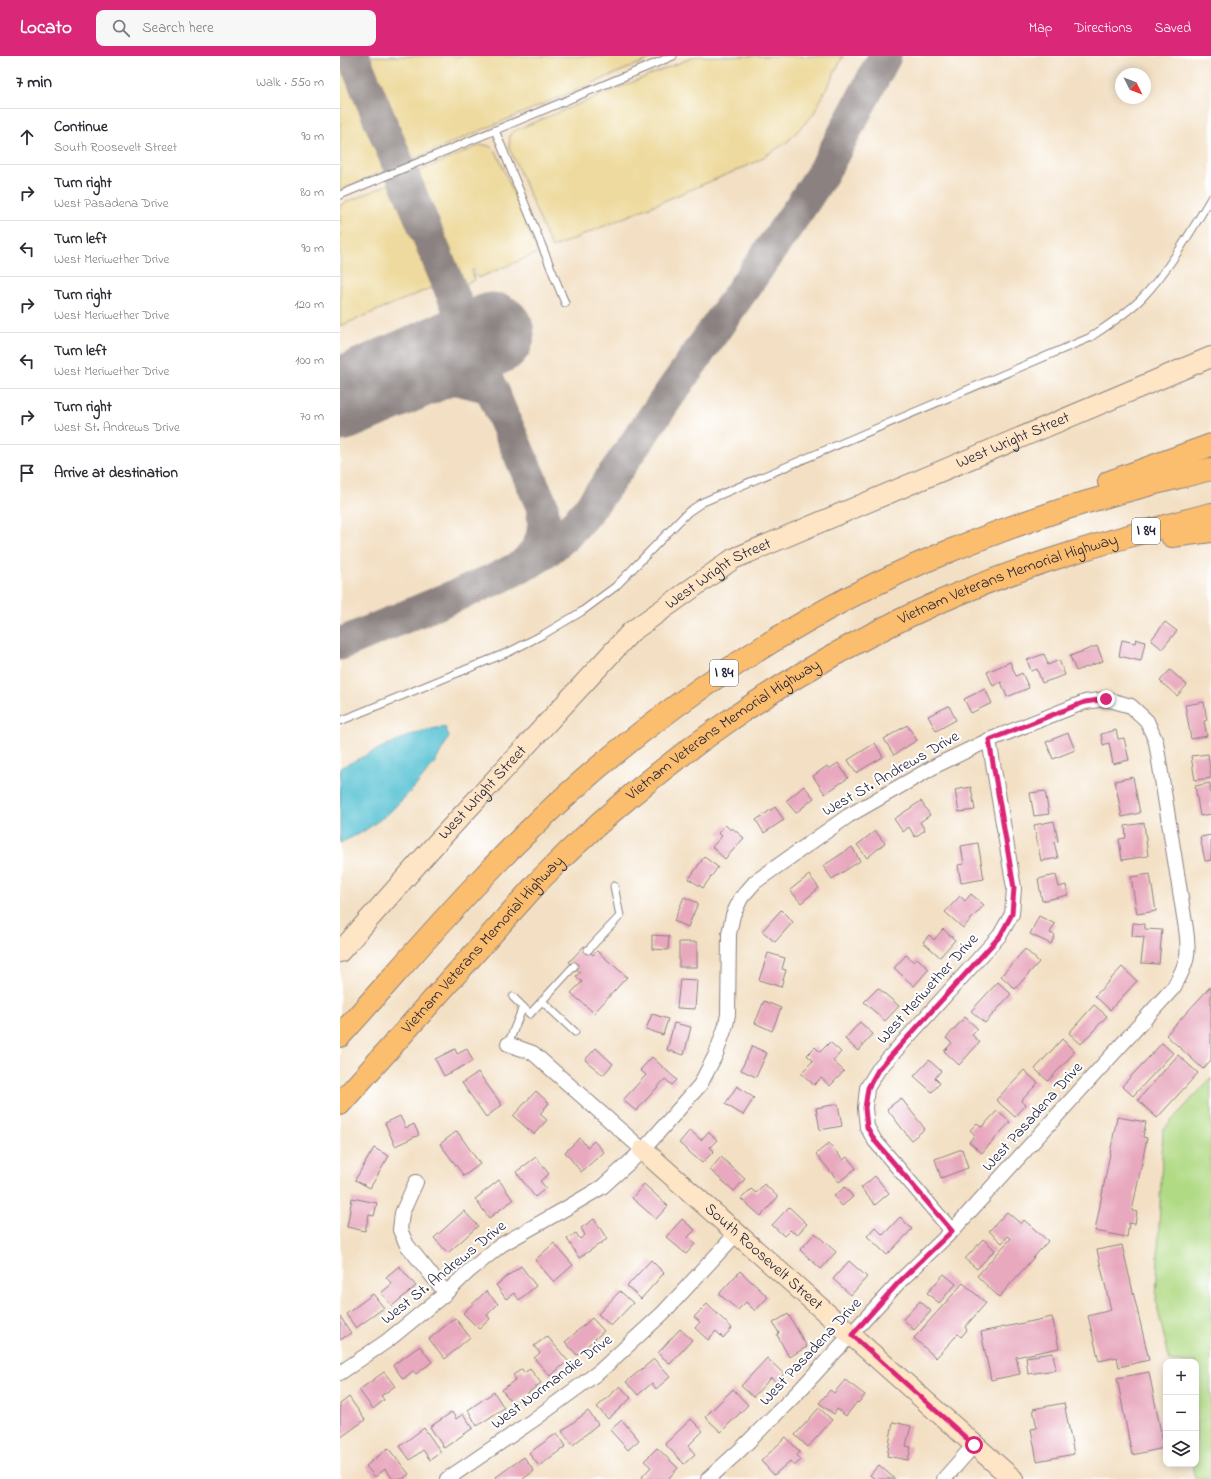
<!DOCTYPE html>
<html lang="en">
<head>
<meta charset="utf-8">
<style>
	:root { --surface:#fff; --page:#f7f7f7; --text:#2b2b33; --muted:#7c7c81; --line:#e1e1e2; --accent:#db2777 }
	body { margin:0; font-family:"Indie Flower",sans-serif; background:var(--page); color:var(--text) }
	.controls { position:absolute; right:12px; bottom:12px; display:grid; overflow:hidden; border-radius:8px; box-shadow:0 2px 10px #0003 }
	.controls button { width:36px; height:36px; display:grid; place-items:center; padding:0; border:0; border-bottom:1px solid var(--line); background:var(--surface); color:var(--text); font:20px sans-serif }
	.compass { position:absolute; left:775px; top:12px; width:36px; height:36px; border-radius:50%; background:var(--surface); box-shadow:0 2px 10px #0003; rotate:132deg }
	.stop { position:absolute; width:12px; height:12px; margin:-9px; border:3px solid #db2777; border-radius:50%; background:#fff }
	.stop.end { background:#db2777; border-color:#fff; box-shadow:0 1px 4px #0008 }
	.list { margin:0; padding:0; list-style:none }
	h2 { display:flex; justify-content:space-between; align-items:center; height:52px; margin:0; padding:0 16px; font-size:17px }
	h2 small { font-size:13px; font-weight:400; color:var(--muted) }
	.list li { display:grid; grid-template-columns:26px 1fr auto; gap:12px; align-items:center; box-sizing:border-box; height:56px; padding:0 16px; border-top:1px solid var(--line) }
	.list b { display:block; font-size:15px; white-space:nowrap }
	.list p { margin:0; font-size:13px; white-space:nowrap; color:var(--muted) }
	.list em { font-size:13px; font-style:normal; color:var(--muted) }
	.icon { flex:none; width:22px; height:22px; fill:none; stroke:currentColor; stroke-width:2; stroke-linecap:round; stroke-linejoin:round }
	.map { position:relative; flex:none; width:871px; height:1423px; overflow:hidden }
	header { display:flex; align-items:center; gap:24px; box-sizing:border-box; height:56px; padding:0 20px; background:var(--accent); color:#fff }
	header strong { font-size:19px }
	nav { display:flex; gap:22px; margin-inline-start:auto; font-size:14px }
	.search { width:280px; height:36px; background:var(--page); display:flex; align-items:center; gap:10px; box-sizing:border-box; padding:0 14px; border-radius:8px; color:var(--muted); font-size:15px }
	main { display:flex }
	aside { flex:1; background:var(--surface) }
	.map>svg:first-child { display:block }
	.green { fill:#b1da85; stroke:#6a7e60 }
	.sand { fill:#eeda9e; stroke:#887e6c }
	.water { fill:#58c2d4; stroke:#3d7288 }
	.lines { fill:none; stroke-linecap:round; stroke-linejoin:round }
	.taxiway { stroke:#8a8180; stroke-width:33 }
	.runway { stroke:#8a8180; stroke-width:83 }
	.building { fill:#e8a8be }
	.lane-casing { stroke:#8a8180; stroke-width:9 }
	.street-casing { stroke:#8a8180; stroke-width:16 }
	.secondary-casing { stroke:#8a8180; stroke-width:22 }
	.highway-casing { stroke:#8a8180; stroke-width:24 }
	.lane { stroke:#fff; stroke-width:7 }
	.street { stroke:#fff; stroke-width:14 }
	.secondary { stroke:#fde5c5; stroke-width:20 }
	.highway { stroke:#fbbd6e; stroke-width:22 }
	.route { stroke:#db2777; stroke-width:5 }
	.labels { text-anchor:middle; dominant-baseline:central; stroke-width:4; stroke-linejoin:round; paint-order:stroke }
	.shield { fill:#fff; stroke:#646476; stroke-width:1 }
	.shield-label { font-size:15px; font-weight:bold; fill:#22223b }
	.street-label { font-size:16px; fill:#22223b; stroke:#fff }
</style>
</head>
<body>
<header>
<strong>Locato</strong>
<div class="search"><svg class="icon" aria-label="search" viewBox="0 0 24 24"><circle cx="10" cy="10" r="6"/><path d="M15 15l6 6"/></svg>Search here</div>
<nav><a>Map</a><a>Directions</a><a>Saved</a></nav>
</header>
<main>
<aside>
<h2>7 min<small>Walk · 550 m</small></h2>
<ul class="list">
<li><svg class="icon" aria-label="ahead" viewBox="0 0 24 24"><path d="M12 20V5M6 11l6-6 6 6"/></svg><div><b>Continue</b><p>South Roosevelt Street</p></div><em>90 m</em></li>
<li><svg class="icon" aria-label="right" viewBox="0 0 24 24"><path d="M7 20v-9h11M14 6l5 5-5 5"/></svg><div><b>Turn right</b><p>West Pasadena Drive</p></div><em>80 m</em></li>
<li><svg class="icon" aria-label="left" viewBox="0 0 24 24"><path d="M17 20v-9H6M10 6l-5 5 5 5"/></svg><div><b>Turn left</b><p>West Meriwether Drive</p></div><em>90 m</em></li>
<li><svg class="icon" aria-label="right" viewBox="0 0 24 24"><path d="M7 20v-9h11M14 6l5 5-5 5"/></svg><div><b>Turn right</b><p>West Meriwether Drive</p></div><em>120 m</em></li>
<li><svg class="icon" aria-label="left" viewBox="0 0 24 24"><path d="M17 20v-9H6M10 6l-5 5 5 5"/></svg><div><b>Turn left</b><p>West Meriwether Drive</p></div><em>100 m</em></li>
<li><svg class="icon" aria-label="right" viewBox="0 0 24 24"><path d="M7 20v-9h11M14 6l5 5-5 5"/></svg><div><b>Turn right</b><p>West St. Andrews Drive</p></div><em>70 m</em></li>
<li><svg class="icon" aria-label="arrive" viewBox="0 0 24 24"><path d="M6 21V4h12l-3 4 3 4H6"/></svg><div><b>Arrive at destination</b></div></li>
</ul>
</aside>
<div class="map">
<svg width="871" height="1423" viewBox="0 0 871 1423">
	<rect width="100%" height="100%" fill="#fff"/>
	<filter id="ink" filterUnits="userSpaceOnUse"><feTurbulence type="fractalNoise" baseFrequency=".025" numOctaves="2"/><feDisplacementMap in="SourceGraphic" scale="8" xChannelSelector="R" yChannelSelector="G"/><feConvolveMatrix kernelMatrix="1 2 1 2 8 2 1 2 1" color-interpolation-filters="sRGB"/></filter>
	<filter id="wash" filterUnits="userSpaceOnUse"><feTurbulence type="fractalNoise" baseFrequency=".012" numOctaves="4" result="noise"/><feDisplacementMap in="SourceGraphic" scale="16" xChannelSelector="R" yChannelSelector="G"/><feGaussianBlur stdDeviation="0.9" result="paint"/><feColorMatrix in="noise" values="0 0 0 0 0 0 0 0 0 0 0 0 0 0 0 0 0 1.4 0 .05"/><feComposite in="paint" operator="in"/></filter>
	<g filter="url(#wash)">
		<rect width="100%" height="100%" fill="#f3e0c4"/>
		<!-- green -->
		<path class="green" d="M871 1022V1423H855L852 1408H856V1306H830L816 1246 823 1074Z"/>
		<!-- sand -->
		<g class="sand">
			<path d="M0 0H317L0 134Z"/>
			<path d="M356 0H503L473 59 446 87 414 107 212 192 169 91 170 78 178 73Z"/>
			<path d="M141 89C149 89 152 91 157 97L198 197 138 222 134 214 132 215 135 224 112 233 108 225 0 270V149Z"/>
		</g>
		<!-- water -->
		<path class="water" d="M105 671 109 681 95 706 74 732 49 757 24 775 0 787V712C32 697 70 674 105 671Z"/>
		<g class="lines">
			<!-- taxiway -->
			<g class="taxiway">
				<path d="M13 0 155 340"/>
				<path d="M74 312 145 330 152 335 202 450C206 475 203 490 185 507"/>
				<path d="M0 588 160 521 190 506 203 498 225 480 248 454 260 438 463 147 484 115 545 0"/>
			</g>
			<!-- runway -->
			<path class="runway" d="M0 344 153 278"/>
		</g>
		<g id="blocks">
			<!-- building -->
			<g class="building">
				<path d="M825 566 837 575 822 593 811 584Z"/>
				<path d="M796 583 805 586 801 605 779 600 782 584 795 587Z"/>
				<path d="M757 590 763 605 736 615 730 600Z"/>
				<path d="M704 598 708 609 719 604 725 619 702 627 697 613 691 615 687 604Z"/>
				<path d="M670 606 676 620 682 617 689 632 667 641 661 626 653 630 647 616Z"/>
				<path d="M830 614 847 629 837 640 820 625Z"/>
				<path d="M645 633 652 647 631 657 624 643Z"/>
				<path d="M864 646 867 664 864 665 867 680 851 683 845 649Z"/>
				<path d="M609 650 616 664 596 675 588 660Z"/>
				<path d="M567 669 577 684 554 699 544 683Z"/>
				<path d="M776 674 778 683 784 682 789 704 773 708 769 687 763 689 761 678Z"/>
				<path d="M728 677 735 694 713 703 706 686Z"/>
				<path d="M535 687 543 701 516 717 508 704Z"/>
				<path d="M868 698 871 722 855 724 851 700Z"/>
				<path d="M498 707 508 722 485 738 473 720 487 710 489 713Z"/>
				<path d="M793 721 800 757 782 761 775 725Z"/>
				<path d="M870 727 871 758 860 760 855 730Z"/>
				<path d="M464 730 474 742 456 757 446 745Z"/>
				<path d="M631 731 635 754 619 756 615 734Z"/>
				<path d="M705 735 709 758 694 760 690 737Z"/>
				<path d="M581 745 590 759 580 766 585 774 575 781 569 771 563 776 554 763Z"/>
				<path d="M435 751 444 764 424 777 416 764Z"/>
				<path d="M714 765 718 785 714 786 718 802 701 805 694 769Z"/>
				<path d="M804 767 808 800 782 804 779 783 786 782 785 770Z"/>
				<path d="M385 769 391 774 392 772 404 782 385 803 372 791 382 780 378 777Z"/>
				<path d="M535 775 545 787 527 802 517 789Z"/>
				<path d="M871 779V804L865 805 860 781Z"/>
				<path d="M638 787 644 823 621 827 618 809 624 808 621 790Z"/>
				<path d="M512 791 520 805 492 823 483 810Z"/>
				<path d="M364 801 378 811 363 832 349 823Z"/>
				<path d="M810 818 816 855 797 858 791 821Z"/>
				<path d="M469 819 479 832 461 847 450 834Z"/>
				<path d="M716 819 719 831 726 829 728 839 702 845 698 823Z"/>
				<path d="M631 838 644 849 623 872 605 856 620 840 625 845Z"/>
				<path d="M344 841 358 847 348 871 334 865Z"/>
				<path d="M441 854 453 866 435 886 422 875Z"/>
				<path d="M699 860 715 868 710 877 715 879 711 888 690 878Z"/>
				<path d="M793 867 805 868V873L822 874 819 908 801 907 804 881 792 880Z"/>
				<path d="M603 873 615 884 600 901 583 886 589 879 594 884Z"/>
				<path d="M312 879 329 880 328 894 312 893Z"/>
				<rect x="339" y="886" width="18" height="25"/>
				<path d="M244 890 253 899 257 895 287 921 254 957 231 937 242 926 236 920 240 916 229 906Z"/>
				<path d="M685 893 699 906 675 933 661 920Z"/>
				<path d="M428 897 445 902 442 913 446 914 441 931 419 924Z"/>
				<path d="M566 899 574 906 577 902 589 913 574 930 554 912Z"/>
				<path d="M782 911 797 925 770 954 755 940Z"/>
				<path d="M340 923 357 924 355 953 337 952Z"/>
				<path d="M658 926 671 938 645 967 631 955Z"/>
				<path d="M871 930V1004L863 1013 826 979Z"/>
				<path d="M538 932 559 950 545 965 524 946Z"/>
				<path d="M424 945 441 952 432 975 415 967Z"/>
				<path d="M754 949 767 960 741 988 729 977Z"/>
				<path d="M312 958 328 963 323 979 306 973Z"/>
				<path d="M625 961 638 973 632 979 640 986 619 1009 604 995 612 987 606 982Z"/>
				<path d="M520 966 533 978 518 995 505 983Z"/>
				<path d="M334 967 351 971 344 999 327 994Z"/>
				<path d="M722 983 735 996 708 1025 695 1013Z"/>
				<path d="M490 986 501 996 493 1005 504 1015 490 1030 481 1022 474 1029 461 1017 473 1005 467 999 475 991 480 996Z"/>
				<path d="M822 987 833 997 793 1040 782 1030Z"/>
				<path d="M412 990 427 997 416 1021 401 1014Z"/>
				<path d="M256 992 273 1008 263 1019 245 1004Z"/>
				<path d="M115 993 117 998 127 993 133 1005 104 1020 95 1003Z"/>
				<path d="M838 999 858 1017 817 1062 798 1044Z"/>
				<path d="M312 1001 337 1024 332 1029 325 1023 296 1055 283 1044 306 1019 300 1014Z"/>
				<path d="M589 1004 601 1015 595 1022 600 1027 592 1036 574 1020Z"/>
				<path d="M684 1014 698 1027 681 1045 686 1049 675 1061 656 1044Z"/>
				<path d="M138 1016 162 1049 146 1061 122 1027Z"/>
				<path d="M397 1030 414 1042 403 1059 385 1048Z"/>
				<path d="M196 1035 209 1047 200 1058 207 1064 194 1078 173 1060Z"/>
				<path d="M561 1042 585 1073 571 1084 547 1053Z"/>
				<path d="M498 1048 502 1070 480 1074 476 1052Z"/>
				<path d="M657 1055 670 1066 642 1097 629 1086 635 1079 630 1074 637 1067 642 1071Z"/>
				<path d="M60 1060 66 1072 74 1068 79 1079 55 1090 45 1067Z"/>
				<path d="M777 1061 806 1066 803 1081 807 1082 792 1155 797 1156 795 1168 789 1167 787 1181 755 1175Z"/>
				<path d="M350 1074 361 1084 368 1076 377 1084 370 1091 374 1095 362 1107 339 1087Z"/>
				<path d="M117 1075 140 1108 124 1120 100 1088Z"/>
				<path d="M240 1082 247 1091 254 1085 264 1096 241 1116 225 1096Z"/>
				<path d="M489 1087 503 1104 507 1101 516 1112 499 1126 476 1098Z"/>
				<path d="M34 1092 49 1100 30 1132 15 1124Z"/>
				<path d="M622 1093 628 1112 601 1122 595 1103Z"/>
				<path d="M196 1101 209 1118 200 1125 206 1132 195 1141 176 1116Z"/>
				<path d="M381 1101 405 1123 394 1135 370 1114Z"/>
				<path d="M535 1120 549 1137 535 1149 521 1132Z"/>
				<path d="M159 1124 173 1144 149 1162 135 1143Z"/>
				<path d="M304 1128 328 1150 316 1163 292 1142Z"/>
				<path d="M424 1128 438 1141 421 1160 401 1143 411 1133 416 1137Z"/>
				<path d="M505 1131 513 1141 502 1150 494 1140Z"/>
				<path d="M12 1142 37 1147 34 1160 29 1159 25 1175 7 1171Z"/>
				<path d="M449 1151 467 1168 457 1179 450 1174 444 1180 432 1169Z"/>
				<path d="M124 1155 138 1170 108 1197 94 1182Z"/>
				<path d="M667 1156 681 1168 684 1164 708 1185 659 1241 637 1220 671 1182 668 1180 662 1187 649 1175Z"/>
				<path d="M560 1161 572 1173 547 1199 527 1180 535 1171 543 1179Z"/>
				<path d="M254 1163 267 1183 239 1202 227 1183 236 1177 240 1183 245 1179 241 1172Z"/>
				<path d="M342 1163 355 1174 348 1181 355 1188 346 1198 326 1181Z"/>
				<path d="M475 1177 496 1196 481 1213 460 1194Z"/>
				<path d="M643 1183 655 1194 637 1213 625 1203Z"/>
				<path d="M214 1187 233 1209 214 1226 195 1204Z"/>
				<path d="M782 1189 809 1304 779 1311 777 1301 759 1305 748 1260 771 1254 757 1194Z"/>
				<path d="M311 1204 324 1217 301 1243 287 1230Z"/>
				<path d="M509 1205 527 1221 511 1239 493 1223Z"/>
				<path d="M59 1210 76 1230 52 1250 41 1237 52 1228 46 1221Z"/>
				<path d="M181 1210 196 1230 179 1244 174 1237 166 1243 156 1229Z"/>
				<path d="M400 1215 428 1241 415 1255 406 1246 398 1254 379 1238Z"/>
				<path d="M604 1218 616 1228 599 1247 587 1237Z"/>
				<path d="M623 1227 646 1247 625 1271 627 1274 621 1281 618 1278 596 1302 574 1282Z"/>
				<path d="M146 1235 158 1248 147 1259 150 1263 139 1273 123 1257Z"/>
				<path d="M280 1235 293 1247 271 1270 258 1258Z"/>
				<path d="M33 1238 44 1252 16 1272 6 1258Z"/>
				<path d="M580 1245 591 1255 574 1274 563 1263Z"/>
				<path d="M367 1248 392 1272 383 1282 376 1275 368 1284 355 1272 360 1266 354 1261Z"/>
				<path d="M448 1258 467 1291 449 1301 437 1279 439 1277 433 1267Z"/>
				<path d="M0 1260 11 1277 0 1284Z"/>
				<path d="M712 1261 719 1292 676 1301 680 1318 651 1324 641 1276Z"/>
				<path d="M115 1262 130 1281 105 1303 89 1283Z"/>
				<path d="M252 1262 264 1275 237 1299 225 1286Z"/>
				<path d="M340 1273 352 1284 330 1308 318 1297Z"/>
				<path d="M207 1280 228 1305 210 1320 194 1302 200 1297 194 1290Z"/>
				<path d="M80 1290 92 1306 76 1318 73 1315 63 1323 53 1309Z"/>
				<path d="M713 1297 716 1314 688 1318 686 1301Z"/>
				<path d="M427 1302 444 1318 436 1326 431 1322 413 1341 401 1330Z"/>
				<path d="M314 1303 330 1321 316 1333 312 1327 298 1339 286 1326Z"/>
				<path d="M182 1313 184 1317 190 1313 201 1327 173 1348 162 1334 176 1323 173 1319Z"/>
				<path d="M44 1316 55 1330 41 1340 44 1344 33 1353 19 1334Z"/>
				<path d="M809 1316 824 1392 792 1399 777 1322Z"/>
				<path d="M505 1324 525 1339 518 1347 517 1346 506 1360 497 1353 494 1358 479 1347 490 1334 494 1337Z"/>
				<path d="M280 1330 291 1342 268 1363 257 1351Z"/>
				<path d="M393 1333 408 1349 381 1376 365 1361Z"/>
				<path d="M154 1336 164 1352 137 1370 128 1354Z"/>
				<path d="M9 1341 25 1364 0 1382V1348Z"/>
				<path d="M724 1347 734 1398 697 1405 691 1373 697 1372 693 1353Z"/>
				<path d="M479 1352 492 1364 468 1391 455 1379Z"/>
				<path d="M248 1355 258 1368 233 1389 222 1375Z"/>
				<path d="M112 1356 116 1363 123 1358 133 1372 104 1392 90 1371Z"/>
				<path d="M351 1363 363 1375 348 1390 355 1398 344 1408 325 1388Z"/>
				<path d="M282 1364 299 1384 288 1394 270 1374Z"/>
				<path d="M553 1366 571 1370 566 1390 571 1391 568 1404 547 1400Z"/>
				<path d="M84 1372 101 1396 90 1404 83 1394 70 1404 60 1390Z"/>
				<path d="M217 1377 226 1390 199 1410 189 1397Z"/>
				<path d="M446 1381 460 1396 457 1399 461 1404 454 1410 450 1405 434 1419 421 1405Z"/>
				<path d="M48 1392 69 1418 63 1423H53L45 1413 35 1421 26 1410Z"/>
				<path d="M317 1392 338 1412 328 1423H304L302 1421 311 1411 304 1405Z"/>
				<path d="M184 1401 194 1415 183 1423H157L156 1421Z"/>
				<path d="M539 1409 555 1423H535L530 1419Z"/>
			</g>
		</g>
	</g>
	<g filter="url(#ink)">
		<use href="#blocks" fill-opacity="0" stroke="#8a8180" stroke-width="1"/>
		<g class="lines">
			<defs>
				<g id="lane">
					<path d="M155 74 225 247"/>
					<path d="M0 139 333 0"/>
					<path d="M0 665 171 595 204 578 241 556 275 531 348 456 363 446 749 282C767 270 786 258 801 243 829 214 850 177 871 142"/>
					<path d="M248 894 280 860 274 830"/>
					<path d="M173 941 183 951"/>
					<path d="M202 945 235 976"/>
					<path d="M168 988 183 951 190 958 234 910"/>
				</g>
				<g id="street">
					<path d="M168 988 193 997 303 1094"/>
					<path d="M76 1126 62 1157 60 1174 67 1189 106 1237"/>
					<path d="M612 1175 535 1085 527 1071 525 1052 527 1032 538 1014 660 879 672 858 674 832 649 684"/>
					<path d="M0 1317 47 1285 106 1237 129 1215 161 1189 223 1154 262 1131 303 1094 360 1029 376 998 386 969 388 958 389 878 393 859 401 842 415 826 508 760 597 709 649 684 745 646 766 643 791 650 807 665 816 686 846 873C850 900 847 907 834 931L612 1175 559 1226 459 1335 399 1395 368 1423"/>
					<path d="M107 1423 192 1365 260 1315 323 1257 397 1177"/>
					<path d="M604 1423 634 1389"/>
				</g>
				<g id="secondary">
					<path id="s1" d="M0 896 91 793 291 576 393 503 871 301"/>
					<path id="s2" d="M303 1094 673 1423"/>
				</g>
				<g id="highway">
					<path d="M769 426 871 389"/>
					<path d="M832 480 871 475"/>
					<path d="M0 980C75 897 147 810 230 736 337 640 473 550 607 496 659 475 713 455 768 440 802 430 837 422 871 413"/>
					<path id="s3" d="M0 1048 199 825C310 711 451 612 597 547 685 508 778 482 871 458"/>
				</g>
			</defs>
			<!-- lane casing -->
			<use href="#lane" class="lane-casing"/>
			<!-- street casing -->
			<use href="#street" class="street-casing"/>
			<!-- secondary casing -->
			<use href="#secondary" class="secondary-casing"/>
			<!-- highway casing -->
			<use href="#highway" class="highway-casing"/>
			<!-- lane -->
			<use href="#lane" class="lane"/>
			<!-- street -->
			<use href="#street" class="street"/>
			<!-- secondary -->
			<use href="#secondary" class="secondary"/>
			<!-- highway -->
			<use href="#highway" class="highway"/>
		</g>
	</g>
	<g class="lines" filter="url(#ink)">
		<!-- route -->
		<path class="route" d="M634 1389 512 1279 559 1226 612 1175 535 1085 527 1071 525 1052 528 1032 538 1014 660 880 672 858 674 832 649 684 745 646 766 643"/>
	</g>
	<g class="labels">
		<!-- shield labels -->
		<g class="shield">
			<rect x="792" y="462" width="28" height="26" rx="3"/>
			<rect x="370" y="604" width="28" height="26" rx="3"/>
		</g>
		<g class="shield-label">
			<text x="806" y="475">I 84</text>
			<text x="384" y="617">I 84</text>
		</g>
		<!-- street labels -->
		<g class="street-label">
			<text stroke="none"><textPath href="#s1" startOffset="862">West Wright Street</textPath></text>
			<text stroke="none"><textPath href="#s1" startOffset="538">West Wright Street</textPath></text>
			<text stroke="none"><textPath href="#s3" startOffset="862">Vietnam Veterans Memorial Highway</textPath></text>
			<text stroke="none"><textPath href="#s3" startOffset="538">Vietnam Veterans Memorial Highway</textPath></text>
			<text transform="translate(551 718) rotate(-30)">West St. Andrews Drive</text>
			<text stroke="none"><textPath href="#s1" startOffset="214">West Wright Street</textPath></text>
			<text stroke="none"><textPath href="#s3" startOffset="214">Vietnam Veterans Memorial Highway</textPath></text>
			<text transform="translate(588 933) rotate(-48)">West Meriwether Drive</text>
			<text transform="translate(693 1061) rotate(-48)">West Pasadena Drive</text>
			<text stroke="none"><textPath href="#s2" startOffset="161">South Roosevelt Street</textPath></text>
			<text transform="translate(104 1217) rotate(-39)">West St. Andrews Drive</text>
			<text transform="translate(471 1296) rotate(-47)">West Pasadena Drive</text>
			<text transform="translate(212 1326) rotate(-37)">West Normandie Drive</text>
		</g>
	</g>
</svg>
<div class="controls">
<button>+</button>
<button>−</button>
<button><svg class="icon" aria-label="layers" viewBox="0 0 24 24"><path d="M12 4l9 5-9 5-9-5zM3 14l9 5 9-5"/></svg></button>
</div>
<svg class="compass" viewBox="-18 -18 36 36"><path d="M0-13l5 13h-10z" fill="#e53935"/><path d="M0 13l5-13h-10z" fill="#7c7c81"/></svg>
<div class="stop" style="left:634px;top:1389px"></div>
<div class="stop end" style="left:766px;top:643px"></div>
</div>
</main>
</body>
</html>
